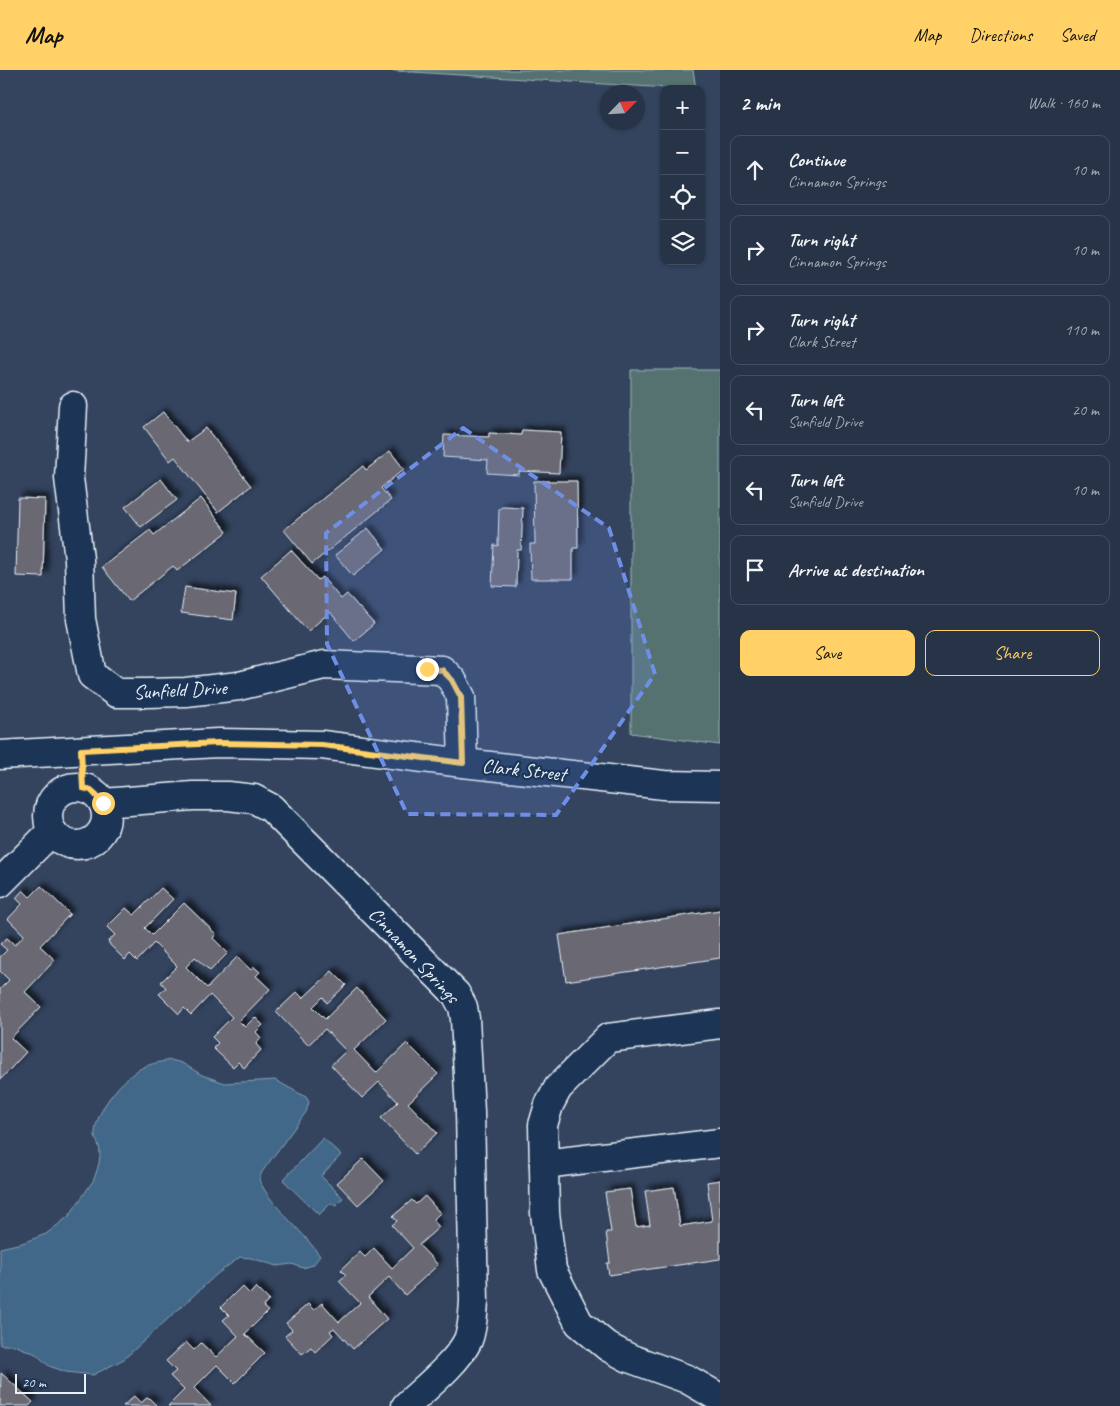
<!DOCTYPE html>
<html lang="en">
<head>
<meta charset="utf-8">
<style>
	:root { --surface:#273347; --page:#333f52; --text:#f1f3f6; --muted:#a4aab4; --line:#434e60; --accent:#ffd166 }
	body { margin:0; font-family:Caveat,sans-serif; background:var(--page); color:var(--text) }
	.controls { position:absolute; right:15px; top:15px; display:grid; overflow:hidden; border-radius:10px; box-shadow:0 1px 4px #0004 }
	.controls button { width:45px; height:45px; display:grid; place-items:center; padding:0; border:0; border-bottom:1px solid var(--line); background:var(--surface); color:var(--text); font:25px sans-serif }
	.compass { position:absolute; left:600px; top:15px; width:45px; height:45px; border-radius:50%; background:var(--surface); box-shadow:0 1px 4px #0004; rotate:65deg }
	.scale { position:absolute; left:15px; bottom:12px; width:71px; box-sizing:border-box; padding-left:5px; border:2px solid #e8f1f8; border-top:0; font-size:14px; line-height:18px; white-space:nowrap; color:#e8f1f8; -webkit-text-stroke:4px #1d3557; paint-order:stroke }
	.stop { position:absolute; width:15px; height:15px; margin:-11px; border:4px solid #ffd166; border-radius:50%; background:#fff }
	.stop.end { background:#ffd166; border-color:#fff; box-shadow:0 1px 5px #0008 }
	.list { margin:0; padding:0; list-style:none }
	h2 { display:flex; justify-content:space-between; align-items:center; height:65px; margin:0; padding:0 20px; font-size:21px }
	h2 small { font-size:16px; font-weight:400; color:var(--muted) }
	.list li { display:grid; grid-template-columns:32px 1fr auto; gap:15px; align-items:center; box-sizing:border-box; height:70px; margin:0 10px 10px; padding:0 10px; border:1px solid var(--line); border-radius:10px }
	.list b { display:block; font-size:19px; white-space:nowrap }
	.list p { margin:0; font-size:16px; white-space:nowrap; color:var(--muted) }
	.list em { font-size:16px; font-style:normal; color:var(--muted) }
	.actions { display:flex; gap:10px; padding:15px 20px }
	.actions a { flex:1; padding:11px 0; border:1px solid var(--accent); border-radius:10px; text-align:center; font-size:18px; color:var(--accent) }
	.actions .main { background:var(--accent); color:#111 }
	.icon { flex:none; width:28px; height:28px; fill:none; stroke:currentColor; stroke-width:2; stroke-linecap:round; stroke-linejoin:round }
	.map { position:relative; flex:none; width:720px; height:1336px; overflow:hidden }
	header { display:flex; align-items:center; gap:30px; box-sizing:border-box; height:70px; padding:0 25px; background:var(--accent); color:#111 }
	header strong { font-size:24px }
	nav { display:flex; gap:28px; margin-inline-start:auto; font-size:18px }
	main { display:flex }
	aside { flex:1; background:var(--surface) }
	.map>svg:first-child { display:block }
	.green { fill:#557270; stroke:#9eb2b4 }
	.water { fill:#426889; stroke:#849fb5 }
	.building { fill:#696773; stroke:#e8f1f8; filter:url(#shadow) }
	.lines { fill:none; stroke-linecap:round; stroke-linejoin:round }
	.minor-casing { stroke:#e8f1f8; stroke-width:31 }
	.major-casing { stroke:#e8f1f8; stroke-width:31 }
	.minor { stroke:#1d3557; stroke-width:28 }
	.major { stroke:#1d3557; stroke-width:28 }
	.route { stroke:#ffd166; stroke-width:6 }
	.marked { fill:#6e8fe5; fill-opacity:0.2; stroke:#6e8fe5; stroke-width:4; stroke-dasharray:10 6; stroke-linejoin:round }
	.labels { text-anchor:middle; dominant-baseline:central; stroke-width:4.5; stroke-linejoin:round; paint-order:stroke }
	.street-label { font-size:20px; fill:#e8f1f8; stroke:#1d3557 }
</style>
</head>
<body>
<header>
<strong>Map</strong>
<nav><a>Map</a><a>Directions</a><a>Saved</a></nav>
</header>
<main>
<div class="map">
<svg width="720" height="1336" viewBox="0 0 720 1336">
	<defs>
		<filter id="shadow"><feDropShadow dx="4.5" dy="-4.5" stdDeviation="2.5" flood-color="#0009"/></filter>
	</defs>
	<rect width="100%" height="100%" fill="#34445f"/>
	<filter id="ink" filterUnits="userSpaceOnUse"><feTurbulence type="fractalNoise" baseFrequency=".02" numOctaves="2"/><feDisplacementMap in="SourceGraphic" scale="10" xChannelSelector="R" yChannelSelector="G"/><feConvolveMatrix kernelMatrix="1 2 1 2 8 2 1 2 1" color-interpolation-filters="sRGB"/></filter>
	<g filter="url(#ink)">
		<!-- green -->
		<g class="green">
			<path d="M381 0H693L696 19H684Z"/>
			<path d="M631 300H720V675L631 663Z"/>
		</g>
		<!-- water -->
		<g class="water">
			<path d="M171 990 182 993 202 1005 225 1013 275 1010 306 1027 309 1032 306 1042 262 1102 259 1110C273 1139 302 1159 320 1186L313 1195 303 1198 292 1194 277 1196 251 1188 240 1187 217 1204 124 1289 93 1305 66 1302 49 1296 36 1284 14 1275H0V1178L22 1173 46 1164 69 1146 93 1111C97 1101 102 1088 99 1077 98 1072 94 1068 95 1063 96 1040 120 1012 138 1000 148 994 159 992 171 990Z"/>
			<path d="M323 1068 341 1085 321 1106 343 1128 335 1136 331 1133 319 1145 283 1110Z"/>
		</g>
		<!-- building -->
		<g class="building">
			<path d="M163 342 187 372 206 358 251 416 218 442 175 387 170 391 144 357Z"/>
			<path d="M522 360 561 362 559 403 519 401V405L487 403 488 390 443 387 444 365 489 367V363L521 365Z"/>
			<path d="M390 381 404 399 381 418 391 430 312 494 284 460 363 396 366 400Z"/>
			<path d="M161 409 177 430 141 457 125 437Z"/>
			<path d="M534 411H577L578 478H573V509H531L530 474H535Z"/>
			<path d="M18 428 45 429 43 507 16 506Z"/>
			<path d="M201 428 227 462 177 501 173 496 129 531 102 497 150 460 154 465Z"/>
			<path d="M502 437 523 438 521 480H517L516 517 492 516 494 475 498 476 499 439Z"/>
			<path d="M368 458 385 479 353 506 335 485Z"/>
			<path d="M291 480 318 510 322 507 341 529 347 524 374 554 354 571 330 542 308 561 261 506Z"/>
			<path d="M185 517 236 524 233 550 181 543Z"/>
			<path d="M41 816 70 844 40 876 55 890 25 922 41 937 11 968 26 982 0 1010V919L9 910 0 901V887L7 880 0 874 7 868 15 875 24 865 8 849 22 834 16 828 23 820 30 827Z"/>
			<path d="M161 818 173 829 145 858 152 865 184 833 216 864 213 868 228 883 210 901 195 887 186 897 207 918 237 887 251 900 254 897 260 902 256 906 270 919 239 951 245 957 255 947 263 955 256 962 261 968 256 974 261 980 244 998 238 992 233 997 213 978 218 973 212 967 232 947 210 925 191 945 184 938 179 944 159 924 166 918 161 912 177 896 154 873 137 891 130 884 125 890 110 875 108 871 115 865 107 857 126 838 134 845Z"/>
			<path d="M720 840V888L566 911 559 865Z"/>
			<path d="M332 901 346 915 327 933 323 927 313 937 325 949 357 918 386 949 354 980 376 1003 407 973 438 1004 408 1033 437 1063 415 1084 381 1048 398 1032 379 1012 362 1028 331 995 346 981 325 959 308 975 276 942 297 922 303 928Z"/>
			<path d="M363 1089 384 1111 358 1135 337 1113Z"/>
			<path d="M720 1110V1189L609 1205 607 1193H610L606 1162H611L605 1122 630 1119 636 1157 650 1155 645 1121 674 1117 680 1156 712 1151 707 1112Z"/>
			<path d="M425 1126 440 1143 433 1150 439 1157 419 1175 438 1195 405 1225 389 1207 368 1227 387 1249 353 1279 334 1258 330 1261 333 1265 315 1282 311 1277 302 1284 285 1266 292 1260 286 1253 308 1234 314 1240 322 1233 339 1252 360 1233 339 1211 346 1205 341 1200 360 1182 365 1187 374 1178 392 1198 413 1178 392 1155 397 1151 393 1146 412 1130 416 1134Z"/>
			<path d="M242 1216 250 1224 256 1217 269 1230 263 1237 268 1241 245 1264 265 1283 235 1313 217 1295 194 1318 211 1336H168L184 1320 170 1306 176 1301 166 1291 186 1272 194 1280 201 1273 216 1287 238 1266 223 1250 229 1245 221 1237Z"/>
			<path d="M1 1303 33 1332 29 1336H0Z"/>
			<path d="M134 1326 141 1333 148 1327 157 1336H123Z"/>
		</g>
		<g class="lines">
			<defs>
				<g id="minor">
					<path d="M73 336 69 408 79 489 81 549 92 605 116 623H146L186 622 239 616 324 595 442 600 452 610 461 627 463 693"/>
					<circle cx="77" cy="746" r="29"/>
					<path d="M103 733 193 726H228L254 729 271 738 456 924 463 937 465 949 470 1042 474 1231C473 1244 473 1258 468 1270 458 1292 424 1319 406 1336"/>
					<path d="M0 813 52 761"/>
					<path d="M720 954 608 968 558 1018 549 1035 543 1055 545 1143 552 1200 579 1253 608 1277 629 1288 687 1309 720 1328"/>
					<path d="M544 1094 720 1073"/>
				</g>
				<path id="major" d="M0 685 218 673 322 675 463 693 664 715 720 716"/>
			</defs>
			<!-- minor casing -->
			<use href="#minor" class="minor-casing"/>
			<!-- major casing -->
			<use href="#major" class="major-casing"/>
			<!-- minor -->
			<use href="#minor" class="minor"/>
			<!-- major -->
			<use href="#major" class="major"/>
		</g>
	</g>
	<g class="lines" filter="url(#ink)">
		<!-- route -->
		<path class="route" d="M103 733 91 720 83 718 81 680 218 673 322 675 463 693 461 627 452 610 442 600 427 599"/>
	</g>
	<!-- marked area -->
	<path class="marked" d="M463 358 609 458 655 604 556 745 407 744 327 574 326 463Z"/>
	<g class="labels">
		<!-- street labels -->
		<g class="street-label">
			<text transform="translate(180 620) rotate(-3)">Sunfield Drive</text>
			<text transform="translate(524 700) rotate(6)">Clark Street</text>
			<text transform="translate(414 885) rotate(47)">Cinnamon Springs</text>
		</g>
	</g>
</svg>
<div class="controls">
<button>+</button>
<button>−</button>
<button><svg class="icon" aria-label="locate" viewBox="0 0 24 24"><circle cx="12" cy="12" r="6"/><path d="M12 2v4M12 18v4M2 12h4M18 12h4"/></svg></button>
<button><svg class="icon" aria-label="layers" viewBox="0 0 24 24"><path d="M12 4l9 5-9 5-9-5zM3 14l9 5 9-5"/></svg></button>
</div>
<svg class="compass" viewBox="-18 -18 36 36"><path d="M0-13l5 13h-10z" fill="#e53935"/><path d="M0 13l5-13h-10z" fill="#a4aab4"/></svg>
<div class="scale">20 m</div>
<div class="stop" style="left:103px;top:733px"></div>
<div class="stop end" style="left:427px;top:599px"></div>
</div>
<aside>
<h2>2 min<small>Walk · 160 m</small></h2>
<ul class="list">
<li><svg class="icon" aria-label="ahead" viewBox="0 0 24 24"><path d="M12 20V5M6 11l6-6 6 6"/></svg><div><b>Continue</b><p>Cinnamon Springs</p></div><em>10 m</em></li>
<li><svg class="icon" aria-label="right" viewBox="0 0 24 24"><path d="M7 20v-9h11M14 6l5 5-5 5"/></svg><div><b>Turn right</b><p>Cinnamon Springs</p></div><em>10 m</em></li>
<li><svg class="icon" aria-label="right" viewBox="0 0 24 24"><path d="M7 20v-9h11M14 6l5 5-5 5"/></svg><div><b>Turn right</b><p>Clark Street</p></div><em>110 m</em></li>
<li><svg class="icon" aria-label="left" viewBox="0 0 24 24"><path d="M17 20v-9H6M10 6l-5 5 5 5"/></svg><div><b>Turn left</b><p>Sunfield Drive</p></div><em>20 m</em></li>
<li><svg class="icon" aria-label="left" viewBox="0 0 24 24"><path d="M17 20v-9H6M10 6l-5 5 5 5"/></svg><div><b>Turn left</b><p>Sunfield Drive</p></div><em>10 m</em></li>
<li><svg class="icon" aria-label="arrive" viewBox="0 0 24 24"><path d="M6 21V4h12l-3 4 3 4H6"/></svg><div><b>Arrive at destination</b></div></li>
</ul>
<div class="actions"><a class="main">Save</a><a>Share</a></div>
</aside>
</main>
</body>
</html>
